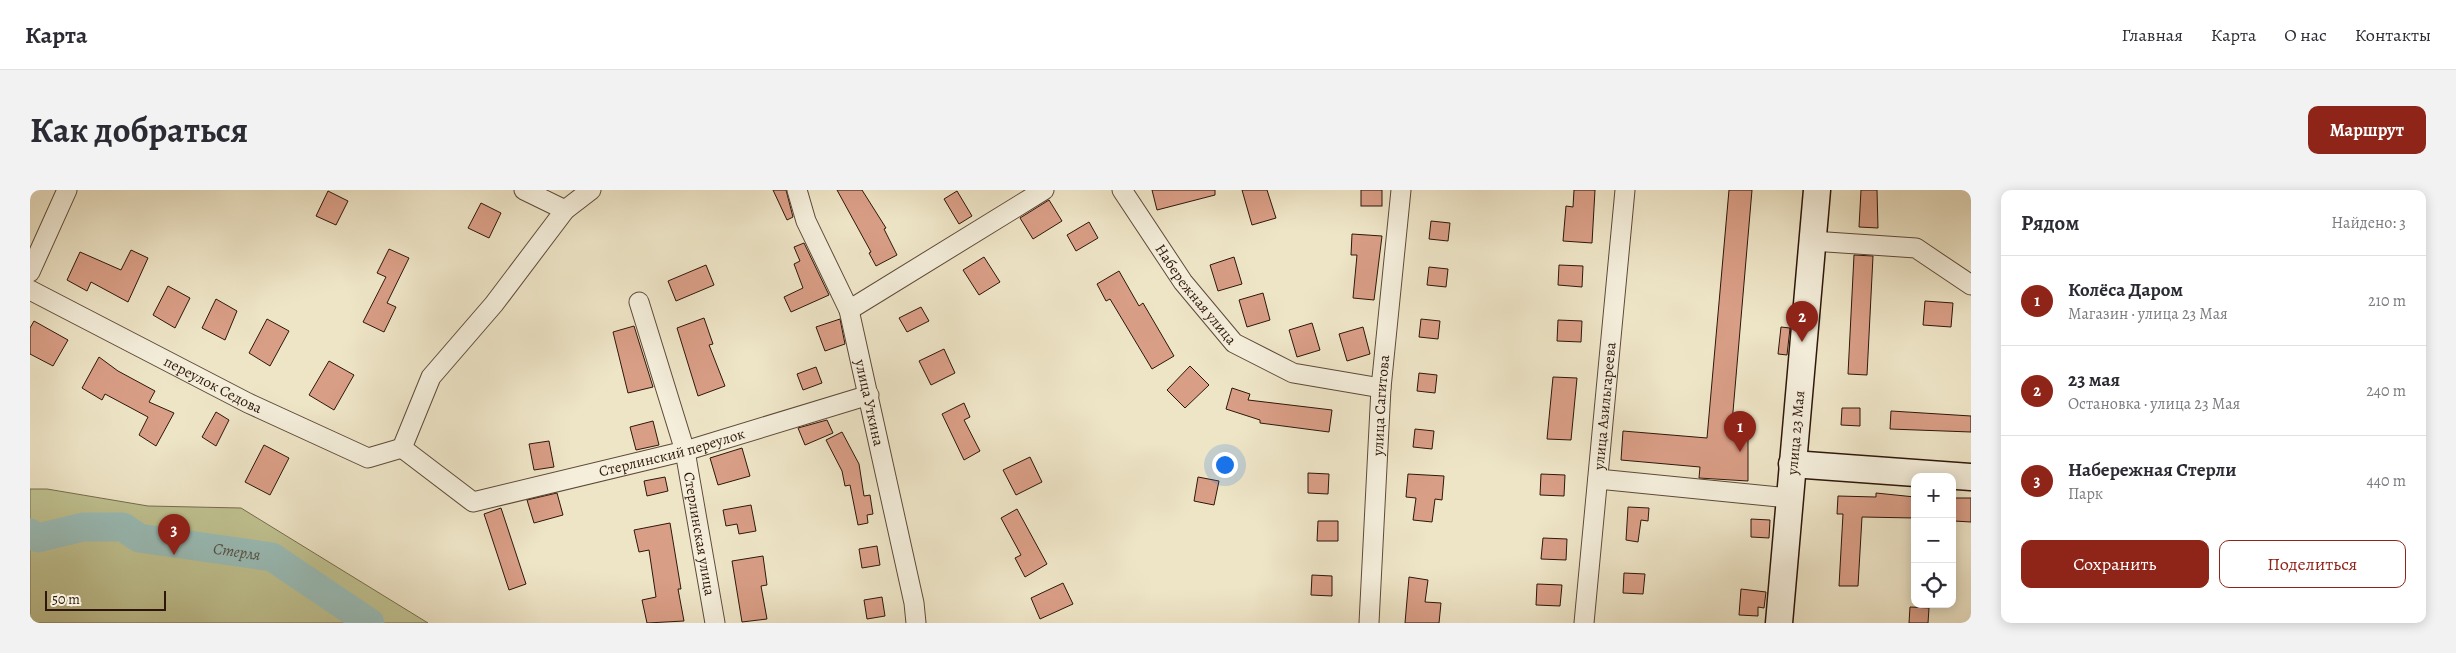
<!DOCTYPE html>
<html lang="ru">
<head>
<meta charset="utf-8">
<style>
	:root { --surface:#fff; --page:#f2f2f3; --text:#2b2b33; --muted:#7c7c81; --line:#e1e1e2; --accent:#8f2418 }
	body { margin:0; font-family:Alegreya,serif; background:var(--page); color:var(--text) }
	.controls { position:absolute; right:15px; bottom:15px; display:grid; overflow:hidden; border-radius:10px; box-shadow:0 2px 12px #0003 }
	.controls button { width:45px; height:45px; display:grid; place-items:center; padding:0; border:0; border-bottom:1px solid var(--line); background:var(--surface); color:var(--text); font:25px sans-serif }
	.scale { position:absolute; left:15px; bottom:12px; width:121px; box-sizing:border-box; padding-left:5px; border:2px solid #2e170a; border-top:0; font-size:14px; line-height:18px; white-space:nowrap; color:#2e170a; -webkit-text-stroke:4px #f4eedb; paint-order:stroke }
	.you { position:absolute; left:1194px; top:274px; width:18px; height:18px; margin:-12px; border:4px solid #fff; border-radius:50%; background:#1a73e8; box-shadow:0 0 0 8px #1a73e833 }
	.badge { display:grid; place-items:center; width:32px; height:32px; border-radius:50%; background:var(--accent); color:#fff; font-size:16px; font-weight:700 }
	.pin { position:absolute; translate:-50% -41px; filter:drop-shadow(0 1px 2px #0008) }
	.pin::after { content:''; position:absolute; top:26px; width:18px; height:15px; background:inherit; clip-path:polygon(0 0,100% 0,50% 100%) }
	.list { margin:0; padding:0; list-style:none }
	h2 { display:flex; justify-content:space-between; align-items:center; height:65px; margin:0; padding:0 20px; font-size:21px }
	h2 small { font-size:16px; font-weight:400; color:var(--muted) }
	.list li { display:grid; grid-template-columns:32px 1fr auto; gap:15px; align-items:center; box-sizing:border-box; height:90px; padding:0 20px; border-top:1px solid var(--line) }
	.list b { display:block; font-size:19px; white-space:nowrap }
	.list p { margin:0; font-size:16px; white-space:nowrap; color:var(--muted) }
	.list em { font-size:16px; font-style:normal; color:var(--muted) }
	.actions { display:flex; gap:10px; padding:15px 20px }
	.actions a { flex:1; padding:11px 0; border:1px solid var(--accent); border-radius:10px; text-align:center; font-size:18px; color:var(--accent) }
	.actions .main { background:var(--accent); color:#fff }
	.icon { flex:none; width:28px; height:28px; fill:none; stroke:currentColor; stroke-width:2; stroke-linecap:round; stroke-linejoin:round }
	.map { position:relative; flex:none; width:1941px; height:433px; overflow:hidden; border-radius:10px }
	header { display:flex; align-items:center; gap:30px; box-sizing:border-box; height:70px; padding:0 25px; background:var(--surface); border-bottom:1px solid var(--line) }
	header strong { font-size:24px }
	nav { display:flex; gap:28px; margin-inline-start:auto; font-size:18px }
	.intro { display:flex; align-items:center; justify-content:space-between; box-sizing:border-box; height:120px; padding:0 30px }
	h1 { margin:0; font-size:35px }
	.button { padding:12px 22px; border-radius:10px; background:var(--accent); color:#fff; font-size:18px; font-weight:700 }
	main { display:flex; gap:30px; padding:0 30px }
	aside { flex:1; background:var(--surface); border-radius:10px; box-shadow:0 2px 12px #0003 }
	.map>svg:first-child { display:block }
	.green { fill:#c0c291; stroke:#776c4e }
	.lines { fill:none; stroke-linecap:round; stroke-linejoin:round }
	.river { stroke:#9abeb9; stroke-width:29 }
	.building { fill:#d99e86; stroke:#2e170a }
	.minor-casing { stroke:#5e4a39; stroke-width:21 }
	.secondary-casing { stroke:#2e170a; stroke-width:29 }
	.minor { stroke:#f4eedb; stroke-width:19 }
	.secondary { stroke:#f4eedb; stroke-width:26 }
	.labels { text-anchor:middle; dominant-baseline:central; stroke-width:4.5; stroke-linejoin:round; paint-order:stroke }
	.street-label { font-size:15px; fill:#2e170a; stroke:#f4eedb }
	.water-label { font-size:16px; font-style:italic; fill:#545147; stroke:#f4eedb }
</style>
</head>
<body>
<header>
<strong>Карта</strong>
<nav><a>Главная</a><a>Карта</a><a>О нас</a><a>Контакты</a></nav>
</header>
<div class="intro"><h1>Как добраться</h1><a class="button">Маршрут</a></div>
<main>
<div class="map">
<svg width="1941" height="433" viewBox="0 0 1941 433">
	<rect width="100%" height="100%" fill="#eee5c7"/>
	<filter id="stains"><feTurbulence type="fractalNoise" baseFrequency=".004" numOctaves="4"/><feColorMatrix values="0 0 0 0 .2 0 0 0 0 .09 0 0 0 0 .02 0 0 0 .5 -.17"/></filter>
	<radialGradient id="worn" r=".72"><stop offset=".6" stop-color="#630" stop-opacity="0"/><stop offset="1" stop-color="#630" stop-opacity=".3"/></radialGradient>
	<!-- green -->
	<path class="green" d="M0 299H17L118 316 211 318 398 433H0Z"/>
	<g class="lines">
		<!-- river -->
		<path class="river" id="s1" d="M0 343 8 348 53 337H93L109 348 242 367 340 433"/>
	</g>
	<!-- building -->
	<g class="building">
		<path d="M743 0H756L763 27 757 30Z"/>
		<path d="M807 0H832L856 38 854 39 867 65 846 76 839 63 841 62Z"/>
		<path d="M1122 0H1185V5L1127 20Z"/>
		<path d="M1212 0H1237L1246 28 1222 35Z"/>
		<rect x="1331" y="0" width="21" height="16"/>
		<path d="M1544 0H1565L1562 53 1533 51 1536 16 1543 17Z"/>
		<path d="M1699 0H1722L1701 245 1718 247V291L1669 288 1670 277 1591 270 1593 241 1677 248Z"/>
		<path d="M1831 0H1847L1848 38 1829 37Z"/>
		<path d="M298 1 318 11 306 35 286 26Z"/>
		<path d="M927 1 942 26 929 34 914 9Z"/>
		<path d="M1019 10 1032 31 1003 49 990 28Z"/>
		<path d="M451 13 471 23 459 48 438 38Z"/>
		<path d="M1401 31 1420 33 1418 51 1399 49Z"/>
		<path d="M1059 32 1068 48 1046 61 1037 45Z"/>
		<path d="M1322 44 1352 46 1344 110 1323 108 1327 65H1321Z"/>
		<path d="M774 53 799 105 761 122 754 107 773 98 764 74 770 71 764 57Z"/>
		<path d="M359 59 379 68 357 113 366 117 354 142 333 132 356 87 347 83Z"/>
		<path d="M101 60 118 68 98 112 61 92 57 101 37 90 50 62 91 80Z"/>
		<path d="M1824 65 1843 66 1837 185 1818 184Z"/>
		<path d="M954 67 970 92 949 105 933 80Z"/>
		<path d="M1204 67 1212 94 1188 101 1180 75Z"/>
		<path d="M676 75 684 95 646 111 638 91Z"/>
		<path d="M1529 75 1553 76 1552 97 1528 95Z"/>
		<path d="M1399 77 1418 79 1416 97 1397 95Z"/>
		<path d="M1089 81 1109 116 1113 113 1144 166 1122 179 1080 109 1076 111 1067 94Z"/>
		<path d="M138 96 160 108 145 138 123 125Z"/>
		<path d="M1233 103 1240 130 1217 137 1209 110Z"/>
		<path d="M186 109 207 121 195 150 172 138Z"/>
		<path d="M1895 111 1923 113 1921 137 1893 135Z"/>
		<path d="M891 117 899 131 877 142 869 128Z"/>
		<path d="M674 128 683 154 679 155 695 196 668 206 647 138Z"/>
		<path d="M237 129 259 141 240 176 219 163Z"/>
		<path d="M810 129 815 154 795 161 786 137Z"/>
		<path d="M1391 129 1410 131 1408 149 1389 147Z"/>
		<path d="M1528 130 1552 131 1551 152 1527 151Z"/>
		<path d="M4 131 38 150 23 176 0 164V138Z"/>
		<path d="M1282 133 1290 160 1267 167 1259 140Z"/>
		<path d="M604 136 623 197 598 203 583 142Z"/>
		<path d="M1333 137 1340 164 1317 171 1309 144Z"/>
		<path d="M1751 137 1760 138 1757 165 1748 164Z"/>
		<path d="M914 159 925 183 901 195 889 171Z"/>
		<path d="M69 167 88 181 125 201 119 212 144 223 126 256 109 245 118 227 75 204 72 210 52 198Z"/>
		<path d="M299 171 324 185 304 220 279 205Z"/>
		<path d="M1160 176 1179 195 1155 218 1137 200Z"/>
		<path d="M786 177 792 193 773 200 767 184Z"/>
		<path d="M1389 183 1407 185 1405 203 1387 201Z"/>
		<path d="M1523 187 1547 188 1541 250 1517 249Z"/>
		<path d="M1202 198 1220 204 1218 210 1302 220 1299 242 1230 233V230L1196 219Z"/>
		<path d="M934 213 940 227 934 230 950 261 934 270 912 224Z"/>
		<path d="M1812 218H1830V236L1811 235Z"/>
		<path d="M1861 221 1941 226V242L1860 239Z"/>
		<path d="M186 222 199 230 186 256 172 247Z"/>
		<path d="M797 230 803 243 775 255 768 238Z"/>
		<path d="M623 231 629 255 606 260 600 237Z"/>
		<path d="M1385 239 1404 241 1402 259 1383 257Z"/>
		<path d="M812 242 829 274 834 306 840 305 843 324 837 325 838 333 828 335 820 295 815 296 812 281 796 250Z"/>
		<path d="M519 251 524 277 504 280 499 254Z"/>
		<path d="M234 255 259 268 240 305 215 292Z"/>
		<path d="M712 258 720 286 688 295 680 268Z"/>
		<path d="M1000 267 1012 292 986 305 973 280Z"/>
		<path d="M1278 283 1299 284 1298 304 1278 303Z"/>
		<path d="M1378 284 1414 286 1412 310 1405 309 1402 332 1383 330 1386 308 1376 307Z"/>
		<path d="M1511 284 1535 285 1534 306 1510 305Z"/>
		<path d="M635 287 638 301 617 306 614 291Z"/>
		<path d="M1168 287 1189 291 1184 315 1164 311Z"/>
		<path d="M527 303 533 325 504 333 497 310Z"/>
		<path d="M1846 303 1885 307V328L1832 327 1828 396H1809L1813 324H1807L1808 306 1846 307Z"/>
		<path d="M1925 308H1941V332L1924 331Z"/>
		<path d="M721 315 726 341 709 344 707 334 696 336 693 320Z"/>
		<path d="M1598 317 1619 318 1618 331 1611 330 1608 352 1596 350Z"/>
		<path d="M471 318 496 394 479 400 454 324Z"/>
		<path d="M987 319 1017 374 995 387 985 368 991 365 971 328Z"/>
		<path d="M1721 329 1740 330 1739 348 1721 347Z"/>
		<path d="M1288 331H1308V351H1287Z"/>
		<path d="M640 333 651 399H648L654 431 617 433 612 410 626 407 619 360 609 362 604 340Z"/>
		<path d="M1513 348 1537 349 1536 370 1511 369Z"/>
		<path d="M847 356 850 375 832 378 829 359Z"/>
		<path d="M733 366 737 395 731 396 737 429 712 432 702 371Z"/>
		<path d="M1594 383 1615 384 1613 404 1593 403Z"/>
		<path d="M1282 385 1302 386V406L1281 405Z"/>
		<path d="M1379 387 1398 390 1395 412 1411 413 1409 433H1375Z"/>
		<path d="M1033 393 1043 414 1010 429 1001 408Z"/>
		<path d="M1507 394 1532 395 1530 416 1506 415Z"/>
		<path d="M1711 399 1736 402 1734 418 1728 417V426L1709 425Z"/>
		<path d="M852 407 855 426 837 429 834 410Z"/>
		<path d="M1880 417 1899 418 1898 433H1879Z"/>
	</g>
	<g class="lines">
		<defs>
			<g id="minor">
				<path d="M494 0 535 20"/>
				<path id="s2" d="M767 0 776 31 819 120 884 413 886 433"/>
				<path id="s3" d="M1092 0 1153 92 1204 153 1263 183 1351 198"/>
				<path d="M1782 51 1886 58 1941 95"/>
				<path d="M0 82 37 0"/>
				<path id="s4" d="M0 100 218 213 338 268 372 258"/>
				<path id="s5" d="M609 112 655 261 685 433"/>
				<path d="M819 120 1014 0"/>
				<path id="s6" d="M372 258 443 312 655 261 839 205"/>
				<path d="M372 258 401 187 464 114 535 20 561 0"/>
				<path d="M1568 289 1759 308"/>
				<path id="s7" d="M1339 433 1351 198 1371 0"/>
				<path id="s8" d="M1554 433 1595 0"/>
			</g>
			<g id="secondary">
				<path d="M1762 274 1941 287"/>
				<path id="s9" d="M1749 433 1787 0"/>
			</g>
		</defs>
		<!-- minor casing -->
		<use href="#minor" class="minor-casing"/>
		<!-- secondary casing -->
		<use href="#secondary" class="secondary-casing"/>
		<!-- minor -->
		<use href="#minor" class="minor"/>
		<!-- secondary -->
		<use href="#secondary" class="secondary"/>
	</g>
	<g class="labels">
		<!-- street labels -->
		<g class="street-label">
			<text stroke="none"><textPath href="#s3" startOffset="128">Набережная улица</textPath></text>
			<text stroke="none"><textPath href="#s4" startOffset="206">переулок Седова</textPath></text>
			<text stroke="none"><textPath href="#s2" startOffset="226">улица Уткина</textPath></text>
			<text stroke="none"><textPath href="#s7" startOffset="218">улица Сагитова</textPath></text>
			<text stroke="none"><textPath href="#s8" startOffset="218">улица Азильгареева</textPath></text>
			<text stroke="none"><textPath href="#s9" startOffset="191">улица 23 Мая</textPath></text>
			<text stroke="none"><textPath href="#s6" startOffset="294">Стерлинский переулок</textPath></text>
			<text stroke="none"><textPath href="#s5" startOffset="240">Стерлинская улица</textPath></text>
		</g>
		<!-- water labels -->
		<g class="water-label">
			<text stroke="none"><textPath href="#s1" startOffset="214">Стерля</textPath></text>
		</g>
	</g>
	<rect width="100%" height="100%" filter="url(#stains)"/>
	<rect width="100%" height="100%" fill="url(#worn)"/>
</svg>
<div class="controls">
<button>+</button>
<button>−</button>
<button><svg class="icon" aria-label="locate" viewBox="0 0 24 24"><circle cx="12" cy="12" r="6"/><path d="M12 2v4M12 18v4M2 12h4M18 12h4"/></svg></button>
</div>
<div class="scale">50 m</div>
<div class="you"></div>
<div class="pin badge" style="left:1710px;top:262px">1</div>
<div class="pin badge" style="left:1772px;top:152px">2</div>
<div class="pin badge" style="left:144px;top:365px">3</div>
</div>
<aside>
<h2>Рядом<small>Найдено: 3</small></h2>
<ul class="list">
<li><span class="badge">1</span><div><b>Колёса Даром</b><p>Магазин · улица 23 Мая</p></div><em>210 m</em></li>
<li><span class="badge">2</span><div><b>23 мая</b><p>Остановка · улица 23 Мая</p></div><em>240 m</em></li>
<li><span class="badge">3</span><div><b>Набережная Стерли</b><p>Парк</p></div><em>440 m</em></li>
</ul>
<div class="actions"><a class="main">Сохранить</a><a>Поделиться</a></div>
</aside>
</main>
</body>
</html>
